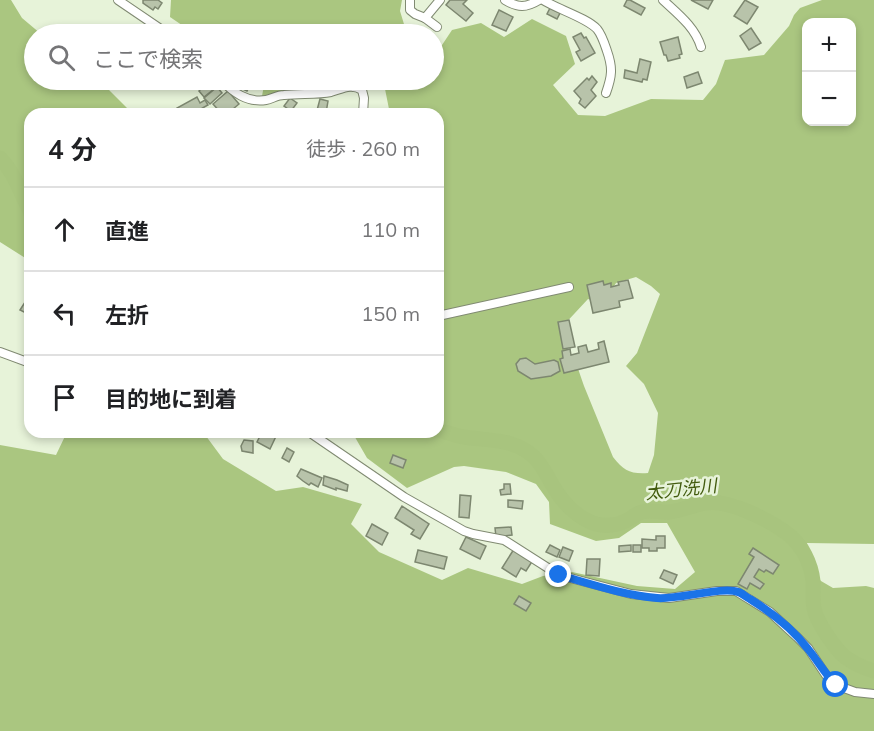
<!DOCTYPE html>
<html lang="ja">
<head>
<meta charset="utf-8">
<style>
	:root { --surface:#fff; --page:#f2f2f2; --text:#202124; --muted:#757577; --line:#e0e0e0 }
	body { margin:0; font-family:Mulish,"Noto Sans JP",sans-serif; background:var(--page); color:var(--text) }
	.controls { position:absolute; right:18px; top:18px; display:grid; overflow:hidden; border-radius:12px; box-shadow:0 3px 9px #0003 }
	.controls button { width:54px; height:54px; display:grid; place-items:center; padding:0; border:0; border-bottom:2px solid var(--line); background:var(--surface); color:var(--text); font:30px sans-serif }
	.stop { position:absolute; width:18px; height:18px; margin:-14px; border:4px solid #1a73e8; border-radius:50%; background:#fff }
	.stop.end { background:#1a73e8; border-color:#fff; box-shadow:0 2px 6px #0008 }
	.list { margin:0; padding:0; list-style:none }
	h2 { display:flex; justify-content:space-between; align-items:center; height:78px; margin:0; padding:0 24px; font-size:26px }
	h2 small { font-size:20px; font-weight:400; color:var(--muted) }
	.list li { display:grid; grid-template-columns:39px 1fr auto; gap:18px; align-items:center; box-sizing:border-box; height:84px; padding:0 24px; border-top:2px solid var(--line) }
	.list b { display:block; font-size:22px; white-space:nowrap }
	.list em { font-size:20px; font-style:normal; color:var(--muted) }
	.icon { flex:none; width:33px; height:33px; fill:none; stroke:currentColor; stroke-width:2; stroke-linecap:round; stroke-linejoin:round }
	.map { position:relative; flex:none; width:874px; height:731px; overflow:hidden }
	.search { position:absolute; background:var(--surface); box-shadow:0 3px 9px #0003; left:24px; top:24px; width:420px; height:66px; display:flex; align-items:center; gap:15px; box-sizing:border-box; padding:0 21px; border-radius:33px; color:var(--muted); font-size:22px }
	.panel { position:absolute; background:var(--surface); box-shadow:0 3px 9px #0003; left:24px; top:108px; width:420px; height:330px; border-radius:18px }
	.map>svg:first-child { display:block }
	.forest { fill:#aac680; fill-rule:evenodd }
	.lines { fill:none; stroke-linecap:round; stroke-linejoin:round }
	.river { stroke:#a8c47e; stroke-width:15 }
	.building { fill:#b8c3aa; stroke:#7d8770; stroke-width:1.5 }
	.street-casing { stroke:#808a72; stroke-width:10 }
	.street { stroke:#fff; stroke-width:8 }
	.route { stroke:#1a73e8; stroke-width:8 }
	.labels { text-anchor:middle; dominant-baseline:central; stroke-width:5; stroke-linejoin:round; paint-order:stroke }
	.water-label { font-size:18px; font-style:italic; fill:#435c0f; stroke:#e7f3d9 }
</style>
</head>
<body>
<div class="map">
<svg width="874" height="731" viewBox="0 0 874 731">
	<rect width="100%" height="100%" fill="#e7f3d9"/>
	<!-- forest -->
	<g class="forest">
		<path d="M0 0H11L22 18 41 34H34V80H99L133 114H30V261L0 242Z"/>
		<path d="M171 0H402L400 11 407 34H350L348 27 324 34H195L170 17Z"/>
		<path d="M822 0H874V544L807 543 811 570 821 581 833 588 866 586 874 588V731H0V445L56 455 67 432H203L223 459 276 491 303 487 362 504 351 524 379 552 442 580 468 568 522 584 543 576 572 572 637 586 675 589 695 572 667 523H641L619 538 596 541 550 524 549 502 536 484 506 472 464 466 454 467 407 488 367 458 352 432H438V114H390L385 89 359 80H434V50L440 48 452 30 481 23 504 37 532 19 566 36 575 64 553 85 578 115 605 116 651 99 703 100 716 84 725 60 764 55 789 26 794 15 800 8ZM806 22H852V122H806ZM636 277 651 286 660 294 637 353 626 366 644 384 658 413 654 455 648 473C630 474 624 471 613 457L584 386 575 360 565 345 561 328 588 299 603 303 616 283Z"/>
		<path d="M265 80H311L312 85 262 96Z"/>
	</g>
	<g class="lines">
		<!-- river -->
		<g class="river">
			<path d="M0 158C15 173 20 193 30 211"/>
			<path d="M438 430C447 432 455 436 464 437 488 441 513 438 533 456 542 464 547 476 553 486 562 502 578 519 596 524 608 527 620 525 631 518 634 516 638 513 642 512 651 509 661 513 670 512 681 511 693 505 705 503 729 499 769 520 788 534 802 545 811 563 813 581 814 590 812 599 814 608 816 621 835 649 845 657 853 663 864 668 874 671"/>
		</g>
	</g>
	<!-- building -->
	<g class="building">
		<path d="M143 0H158L162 3 158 9 155 7 153 10 143 3Z"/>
		<path d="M450 0H467L463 4 473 13 466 21 446 5Z"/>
		<path d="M627 0H630L645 8 641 15 624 6Z"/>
		<path d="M691 0H713L708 9Z"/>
		<path d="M745 0 758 7 747 24 734 16Z"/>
		<path d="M550 8 560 13 557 19 547 14Z"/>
		<path d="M499 10 513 17 506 31 492 25Z"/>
		<path d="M751 28 761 43 749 50 740 36Z"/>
		<path d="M581 33 584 38 586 37 595 53 581 61 576 52 580 50 573 37Z"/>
		<path d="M678 37 682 54 679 55 680 58 668 61 666 55H664L660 42Z"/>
		<path d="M640 59 651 62 647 80 643 79 642 82 624 78 625 70 637 73Z"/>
		<path d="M698 72 702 83 687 88 684 77Z"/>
		<path d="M592 76 597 82 591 90 596 96 585 108 579 103 581 99 574 91 587 78 589 80Z"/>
		<path d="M207 80 214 89 204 97 199 91 201 89 199 86Z"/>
		<path d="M237 80H244L251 83 247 91 234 85Z"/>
		<path d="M217 87 222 93 210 104 204 98Z"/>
		<path d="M228 91 239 104 227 114 224 113 222 114 213 104Z"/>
		<path d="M197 97 200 103 205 100 208 105 192 114H180L177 108Z"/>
		<path d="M290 98 297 103 291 111 284 106Z"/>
		<path d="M320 99 328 101 326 113 328 114H316Z"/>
		<path d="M628 280 633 298 619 301 620 307 593 313 587 285 603 281 604 285 611 283V287L619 285 618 282Z"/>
		<path d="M29 296 30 297V315L20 310Z"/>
		<path d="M569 320 575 347 563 349 558 322Z"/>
		<path d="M604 341 609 362 564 373 560 359 563 358 562 351 570 349 571 355 579 353 578 347 586 345 588 352 599 349 598 343Z"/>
		<path d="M526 358 535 364 554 360 558 362 560 371 551 376 531 379 518 371 516 364 520 359Z"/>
		<path d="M262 432H278L270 449 257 442Z"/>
		<path d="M244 440 253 441V453L242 451 241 446Z"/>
		<path d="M287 448 294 452 289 462 282 458Z"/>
		<path d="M393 455 406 460 403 468 390 463Z"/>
		<path d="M301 469 322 478 318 487 311 483 309 485 303 481 297 476Z"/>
		<path d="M324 476 337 480 348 485 347 491 336 488V490L323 485Z"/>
		<path d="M504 484H510L511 494 501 495 500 490 504 489Z"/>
		<path d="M460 495 471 496 469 518 459 517Z"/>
		<path d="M508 500 523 501 522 509 508 507Z"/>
		<path d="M402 506 429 524 420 539 411 534 414 530 395 518Z"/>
		<path d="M372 524 388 533 382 545 366 536Z"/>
		<path d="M511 527 512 535 496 537 495 528Z"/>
		<path d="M656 536H665V548H657V551H649V548H642V539L656 540Z"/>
		<path d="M466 537 486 546 480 559 460 549Z"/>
		<path d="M550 545 560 550 557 557 546 552Z"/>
		<path d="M631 545V551L619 552V546Z"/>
		<rect x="633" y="545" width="8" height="7"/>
		<path d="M563 547 573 551 569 561 559 557Z"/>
		<path d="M753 548 779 565 773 574 766 570 764 572 759 569 754 577 764 584 760 589 750 583 747 589 738 584 754 557 749 554Z"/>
		<path d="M514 549 533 560 526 571 521 568 516 577 502 568Z"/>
		<path d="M418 550 447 557 444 569 415 562Z"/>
		<path d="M587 559H600L599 576 586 575Z"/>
		<path d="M664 570 677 575 673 584 660 578Z"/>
		<path d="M519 596 531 603 526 611 514 604Z"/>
	</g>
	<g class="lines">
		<defs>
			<g id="street">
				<path d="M118 0 168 34"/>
				<path d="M410 0V10L415 14 425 18 440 0"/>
				<path d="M505 0C518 8 526 8 539 0"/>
				<path d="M543 0C557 9 587 18 597 29 602 35 605 45 607 51 613 68 612 76 606 93"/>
				<path d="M663 0C678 14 695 27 701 47"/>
				<path d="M425 18 437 27"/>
				<path d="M221 80C233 92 247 103 266 100 272 99 277 95 284 95 299 93 316 95 331 92 342 89 351 83 362 90L364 98 363 114"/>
				<path d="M438 316 569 287"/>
				<path d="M0 352 30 363"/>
				<path d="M309 432 404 497 464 531 473 534 504 540 559 575 631 594 669 598 717 591H736L770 612 797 637 808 648 826 675 836 685 855 692 874 694"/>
			</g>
		</defs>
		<!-- street casing -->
		<use href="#street" class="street-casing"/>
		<!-- street -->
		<use href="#street" class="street"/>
	</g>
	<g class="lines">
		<!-- route -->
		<path class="route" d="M559 575C591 584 623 595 657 598 677 600 723 586 738 592 742 593 746 597 750 599 771 612 793 629 808 649 818 661 825 674 836 685"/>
	</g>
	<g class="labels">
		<!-- water labels -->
		<g class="water-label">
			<text transform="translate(681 489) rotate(-6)">太刀洗川</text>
		</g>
	</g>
</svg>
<div class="controls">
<button>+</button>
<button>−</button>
</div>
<div class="stop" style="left:836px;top:685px"></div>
<div class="stop end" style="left:559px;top:575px"></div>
<div class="search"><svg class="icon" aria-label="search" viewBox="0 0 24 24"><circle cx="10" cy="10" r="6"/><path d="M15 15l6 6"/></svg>ここで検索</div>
<section class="panel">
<h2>4 分<small>徒歩 · 260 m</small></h2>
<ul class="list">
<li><svg class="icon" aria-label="ahead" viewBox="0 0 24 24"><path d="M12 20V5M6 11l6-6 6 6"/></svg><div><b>直進</b></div><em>110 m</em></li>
<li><svg class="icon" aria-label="left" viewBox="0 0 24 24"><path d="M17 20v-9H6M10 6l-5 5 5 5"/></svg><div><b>左折</b></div><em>150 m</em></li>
<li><svg class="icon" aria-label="arrive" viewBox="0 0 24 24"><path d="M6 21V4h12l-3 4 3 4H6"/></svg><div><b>目的地に到着</b></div></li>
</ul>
</section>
</div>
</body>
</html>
